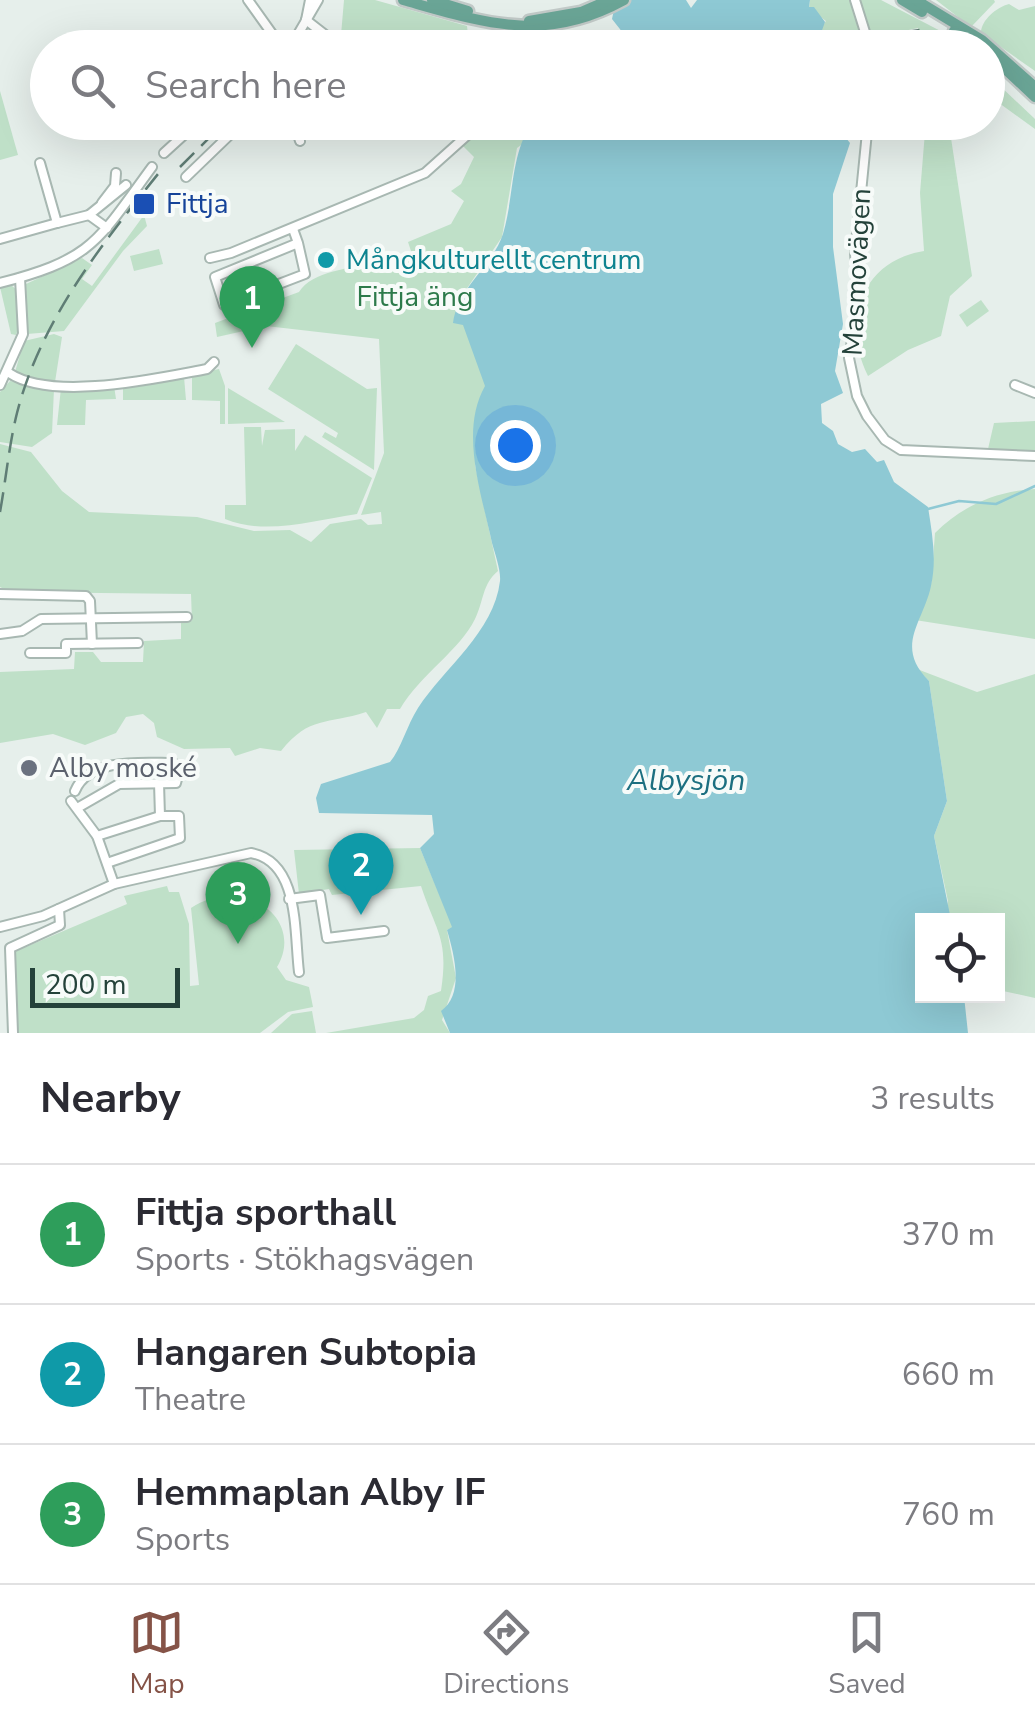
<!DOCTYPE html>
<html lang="en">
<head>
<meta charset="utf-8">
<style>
	:root { --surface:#fff; --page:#f2f2f3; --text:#2b2b33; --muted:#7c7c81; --line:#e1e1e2; --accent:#855347 }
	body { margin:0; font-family:"Nunito Sans",sans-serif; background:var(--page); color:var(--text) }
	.controls { position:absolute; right:30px; bottom:30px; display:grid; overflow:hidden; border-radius:0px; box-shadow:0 10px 40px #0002 }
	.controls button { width:90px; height:90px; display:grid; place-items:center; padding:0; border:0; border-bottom:2px solid var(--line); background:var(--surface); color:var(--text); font:50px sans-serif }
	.scale { position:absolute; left:30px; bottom:25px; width:150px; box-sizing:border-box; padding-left:10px; border:5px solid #24423a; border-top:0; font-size:28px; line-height:35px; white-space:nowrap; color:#24423a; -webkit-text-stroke:8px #f7fbf9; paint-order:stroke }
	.you { position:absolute; left:515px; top:445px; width:35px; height:35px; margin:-25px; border:8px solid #fff; border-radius:50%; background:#1a73e8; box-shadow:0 0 0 15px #1a73e833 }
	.badge { display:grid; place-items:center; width:65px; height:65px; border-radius:50%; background:var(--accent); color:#fff; font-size:32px; font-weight:700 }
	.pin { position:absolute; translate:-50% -82px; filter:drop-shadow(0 2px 5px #0008) }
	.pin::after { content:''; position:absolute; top:52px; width:35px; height:30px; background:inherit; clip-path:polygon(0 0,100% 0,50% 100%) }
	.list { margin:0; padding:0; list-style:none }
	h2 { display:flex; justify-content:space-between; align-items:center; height:130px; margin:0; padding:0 40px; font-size:42px }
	h2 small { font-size:32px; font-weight:400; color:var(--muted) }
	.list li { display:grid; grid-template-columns:65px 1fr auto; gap:30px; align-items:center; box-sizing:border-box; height:140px; padding:0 40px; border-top:2px solid var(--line) }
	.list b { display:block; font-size:38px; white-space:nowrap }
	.list p { margin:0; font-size:32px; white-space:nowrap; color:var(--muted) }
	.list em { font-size:32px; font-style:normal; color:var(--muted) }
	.icon { flex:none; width:55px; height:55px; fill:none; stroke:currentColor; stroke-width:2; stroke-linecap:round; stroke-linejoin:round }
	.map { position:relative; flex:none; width:1035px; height:1033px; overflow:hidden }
	.search { position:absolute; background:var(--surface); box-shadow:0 10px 40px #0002; left:30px; right:30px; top:30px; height:110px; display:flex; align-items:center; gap:25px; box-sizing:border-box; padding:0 35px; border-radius:55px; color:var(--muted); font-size:38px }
	.sheet { height:550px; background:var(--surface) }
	nav { display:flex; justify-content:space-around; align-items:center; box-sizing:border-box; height:140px; border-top:2px solid var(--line); background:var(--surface); font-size:28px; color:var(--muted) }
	nav a { display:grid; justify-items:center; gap:5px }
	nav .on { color:var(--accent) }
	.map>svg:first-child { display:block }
	.green { fill:#bfe0c8 }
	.water { fill:#8ec9d4 }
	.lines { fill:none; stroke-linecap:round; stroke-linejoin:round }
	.stream { stroke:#8ec9d4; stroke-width:2.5 }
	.minor-casing { stroke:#a8b8b2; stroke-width:12 }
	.major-casing { stroke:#c2cac8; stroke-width:15 }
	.minor { stroke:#fff; stroke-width:8 }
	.major { stroke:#6aa596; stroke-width:10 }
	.rail { stroke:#5f7d75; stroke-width:2.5; stroke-dasharray:20 10; stroke-linecap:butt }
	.transit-dot { fill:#1a4fb4; stroke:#f7fbf9; stroke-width:4 }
	.culture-dot { fill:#0f9aa8; stroke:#f7fbf9; stroke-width:4 }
	.worship-dot { fill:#6b7280; stroke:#f7fbf9; stroke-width:4 }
	.labels { text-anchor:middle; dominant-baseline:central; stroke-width:8; stroke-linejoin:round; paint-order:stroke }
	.transit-label { font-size:28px; fill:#164399; stroke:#f7fbf9; text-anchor:start }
	.culture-label { font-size:28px; fill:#0d838f; stroke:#f7fbf9; text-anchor:start }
	.street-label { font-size:28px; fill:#24423a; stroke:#f7fbf9 }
	.park-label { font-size:28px; fill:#2d7a4b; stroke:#f7fbf9 }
	.worship-label { font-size:28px; fill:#5b616d; stroke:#f7fbf9; text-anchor:start }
	.water-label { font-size:30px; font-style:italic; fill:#1c6f80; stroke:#f7fbf9 }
</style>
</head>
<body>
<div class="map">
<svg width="1035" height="1033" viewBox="0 0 1035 1033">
	<rect width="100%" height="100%" fill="#e6efeb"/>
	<!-- green -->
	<g class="green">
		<path d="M344 0H375L467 26 468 35 381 42 373 37 368 44 341 35Z"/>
		<path d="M810 0H852L866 39 826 43 821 28 826 21 809 8Z"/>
		<path d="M858 0H881L952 37 910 47H872L920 37 918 28 871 38Z"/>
		<path d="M936 0H994L995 2 971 27Z"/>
		<path d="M1009 4 1019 10 1035 6V71L981 33C981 20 997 7 1009 4Z"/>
		<path d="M988 66 998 84 1035 119V129L988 95Z"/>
		<path d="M0 91 18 155 0 160Z"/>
		<path d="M485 123H603H551L517 148 502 237 457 303 486 387 475 465 498 571C482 584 484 601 475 619 460 650 421 674 400 709H387L377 728 366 712C327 725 310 715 281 751L260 748 235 756 230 748 184 749 157 737 154 723 143 714 126 717 116 733 85 745 53 734 0 743V672L74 669 75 652H93L101 662H143L144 641 181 639V622L192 621 191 594 10 592 0 587V444L31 452 62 491 89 512 197 517 254 531 290 530 311 542 330 524 361 519 368 525 382 524 381 512 361 515 384 453 379 339 266 326 217 337 215 323 299 292C313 270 350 270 369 262L373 270 412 254 408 242 451 224 464 201 451 191 461 184 474 157 462 145Z"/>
		<path d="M925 132 951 138 972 276 950 296 941 336 908 350 868 376C841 322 861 261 924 251L920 193Z"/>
		<path d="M144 215 147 226 123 251 64 331 27 334 26 284 82 258 92 265 82 279 92 286Z"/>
		<path d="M159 249 163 264 134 271 130 256Z"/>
		<path d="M11 285 18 291 20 323 16 335 11 334 0 287Z"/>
		<path d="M981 300 989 311 967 327 959 315Z"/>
		<path d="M54 334 62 337 55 382 24 378 15 372 24 341Z"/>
		<path d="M296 344 367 389 377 388 374 470 322 437 325 432 336 438 338 433 268 389Z"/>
		<path d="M219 369 225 386V424H220V401L192 400V375Z"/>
		<path d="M184 377 186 400H123V386Z"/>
		<path d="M10 381 54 389 52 433 32 447 0 442V392Z"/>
		<path d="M61 388 114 386 116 399 86 400 85 425H57Z"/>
		<path d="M228 388 285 422 228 424Z"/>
		<path d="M1035 421V454L988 449 994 423Z"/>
		<path d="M244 427H261L262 446 265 430 295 429V451L305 435 372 478 357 514C315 520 265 536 225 519V505H246Z"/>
		<path d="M1035 489V639L915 620 931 585 935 533C962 506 996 491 1035 489Z"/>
		<path d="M917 669 977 692 1035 674V998L1003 991 998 984V921L951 920 946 913 948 901 934 836 947 801 929 681Z"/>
		<path d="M420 848 453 927 447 930 456 978 442 1020 450 1033H326L414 1018 424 1010 428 996 441 991C449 938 436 932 421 886L332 895 329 889 299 894 294 850Z"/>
		<path d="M167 886 169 892H179L189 924 190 986 199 985 191 908C243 874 306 918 277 967L286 980 309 987 313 1007 288 1012 260 1033H17L14 952 127 904 124 896Z"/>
		<path d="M312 1011 316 1033H271L292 1014Z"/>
	</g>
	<!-- water -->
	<g class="water">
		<path d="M616 0H686L691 8 697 0H810L809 7H814L825 22 821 33 829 47H634L612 19Z"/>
		<path d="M551 123H847L842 133 850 143 833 194V247L843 324 835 371 843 393 821 404 822 423 833 431 838 444 852 452 865 449 877 462 884 460 894 482 928 507C932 533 937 559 931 586 923 623 894 646 929 681L947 801 934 836 951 920 922 921V996H964L968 1033H450L441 1011C465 994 454 954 447 930L452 927 420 848 434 834 432 815 319 813 316 798 321 784 390 762C401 749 407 725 418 708 444 668 494 632 500 581 501 570 495 554 492 543 482 495 459 432 485 386L463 325 453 323C458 287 492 267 503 234 514 197 510 161 529 127Z"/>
	</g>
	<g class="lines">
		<!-- stream -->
		<path class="stream" d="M928 509 959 501 996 504 1035 486"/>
		<defs>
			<g id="minor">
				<path d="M248 0 273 35 290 48"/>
				<path d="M855 0 870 48"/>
				<path d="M306 20 342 48"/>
				<path d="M306 20 310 0"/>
				<path d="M290 48 318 0"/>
				<path d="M412 48 489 47"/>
				<path d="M931 48H942"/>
				<path d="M294 122 300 141"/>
				<path d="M868 122 855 253 858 303 849 358 857 396 867 416 885 440 901 450 1035 456"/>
				<path d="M867 129 877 130 884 122"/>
				<path d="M164 153 198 122"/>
				<path d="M40 163 57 223 89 215"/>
				<path d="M186 177 243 122"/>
				<path d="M102 203 115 186 116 173"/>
				<path d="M107 228 89 215 126 185"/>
				<path d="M293 229 298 243 215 277 224 305 305 274 298 243"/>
				<path d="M0 239 57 223"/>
				<path d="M210 258 231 253 425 173 482 122"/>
				<path d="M0 283C93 259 97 242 152 167"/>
				<path d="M9 373C53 402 158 378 207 369L214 362"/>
				<path d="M0 385 23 334 20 278"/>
				<path d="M1015 385 1035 393"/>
				<path d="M0 594 86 596 90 601 92 644"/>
				<path d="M0 634 22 631 41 619 187 617"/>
				<path d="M30 653H66V644L138 643"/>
				<path d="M159 783 160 816"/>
				<path d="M75 791C89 757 144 763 173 763L180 768 176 783 119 784 79 807"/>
				<path d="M71 801 97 836 114 884"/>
				<path d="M97 836 160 816H179L180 838 107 863"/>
				<path d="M289 899 320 895 327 938 384 931"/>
				<path d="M0 927 43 916 114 884 251 853C300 862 294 932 299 972"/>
				<path d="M13 1033 10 948 60 925 59 909"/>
			</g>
			<g id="major">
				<path d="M403 0C485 23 544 44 624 0"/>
				<path d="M432 0 468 11"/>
				<path d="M902 0 922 12"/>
				<path d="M916 0 982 40 1035 87"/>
				<path d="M529 21 581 12 609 0"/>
				<path d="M954 31 981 48"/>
				<path d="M988 53 1035 97"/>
			</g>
		</defs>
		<!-- minor casing -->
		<use href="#minor" class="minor-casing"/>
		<!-- major casing -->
		<use href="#major" class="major-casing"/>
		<!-- minor -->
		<use href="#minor" class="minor"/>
		<!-- major -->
		<use href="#major" class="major"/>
		<!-- rail -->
		<g class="rail">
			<path d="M366 48 465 35 592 48"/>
			<path d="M811 48 920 30"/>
			<path d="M180 167 225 122"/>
			<path d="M0 512C6 479 9 445 17 413 40 322 101 245 158 174"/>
		</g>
	</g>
	<!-- markers -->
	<rect class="transit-dot" x="132" y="192" width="24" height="24" rx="5"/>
	<circle class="culture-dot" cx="326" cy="260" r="10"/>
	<circle class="worship-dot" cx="29" cy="768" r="10"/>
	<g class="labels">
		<!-- transit labels -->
		<g class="transit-label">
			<text x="166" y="204">Fittja</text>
		</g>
		<!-- culture labels -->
		<g class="culture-label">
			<text x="346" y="260">Mångkulturellt centrum</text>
		</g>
		<!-- street labels -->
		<g class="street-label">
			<text transform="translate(857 272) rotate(-87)">Masmovägen</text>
		</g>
		<!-- park labels -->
		<g class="park-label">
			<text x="415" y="297">Fittja äng</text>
		</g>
		<!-- worship labels -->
		<g class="worship-label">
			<text x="49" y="768">Alby moské</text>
		</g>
		<!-- water labels -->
		<g class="water-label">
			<text x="686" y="780">Albysjön</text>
		</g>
	</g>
</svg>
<div class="controls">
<button><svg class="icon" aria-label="locate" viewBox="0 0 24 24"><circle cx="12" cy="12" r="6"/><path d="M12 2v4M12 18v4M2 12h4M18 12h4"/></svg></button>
</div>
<div class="scale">200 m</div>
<div class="you"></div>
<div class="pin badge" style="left:252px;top:348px;background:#2e9e5b">1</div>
<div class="pin badge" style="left:361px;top:915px;background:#0f9aa8">2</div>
<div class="pin badge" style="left:238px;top:944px;background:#2e9e5b">3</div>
<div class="search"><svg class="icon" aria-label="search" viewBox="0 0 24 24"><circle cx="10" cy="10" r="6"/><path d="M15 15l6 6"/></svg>Search here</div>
</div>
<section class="sheet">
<h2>Nearby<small>3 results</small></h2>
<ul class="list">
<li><span class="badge" style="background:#2e9e5b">1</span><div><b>Fittja sporthall</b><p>Sports · Stökhagsvägen</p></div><em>370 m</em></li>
<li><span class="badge" style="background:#0f9aa8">2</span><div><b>Hangaren Subtopia</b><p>Theatre</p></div><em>660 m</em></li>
<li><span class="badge" style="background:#2e9e5b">3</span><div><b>Hemmaplan Alby IF</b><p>Sports</p></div><em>760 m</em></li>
</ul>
</section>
<nav>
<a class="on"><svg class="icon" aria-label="map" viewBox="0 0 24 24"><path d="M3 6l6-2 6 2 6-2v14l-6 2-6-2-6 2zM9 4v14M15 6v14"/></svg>Map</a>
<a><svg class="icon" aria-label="directions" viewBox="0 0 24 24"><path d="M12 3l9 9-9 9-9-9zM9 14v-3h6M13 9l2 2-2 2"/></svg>Directions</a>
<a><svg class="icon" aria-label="saved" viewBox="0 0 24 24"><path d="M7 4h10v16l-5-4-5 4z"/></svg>Saved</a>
</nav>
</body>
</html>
